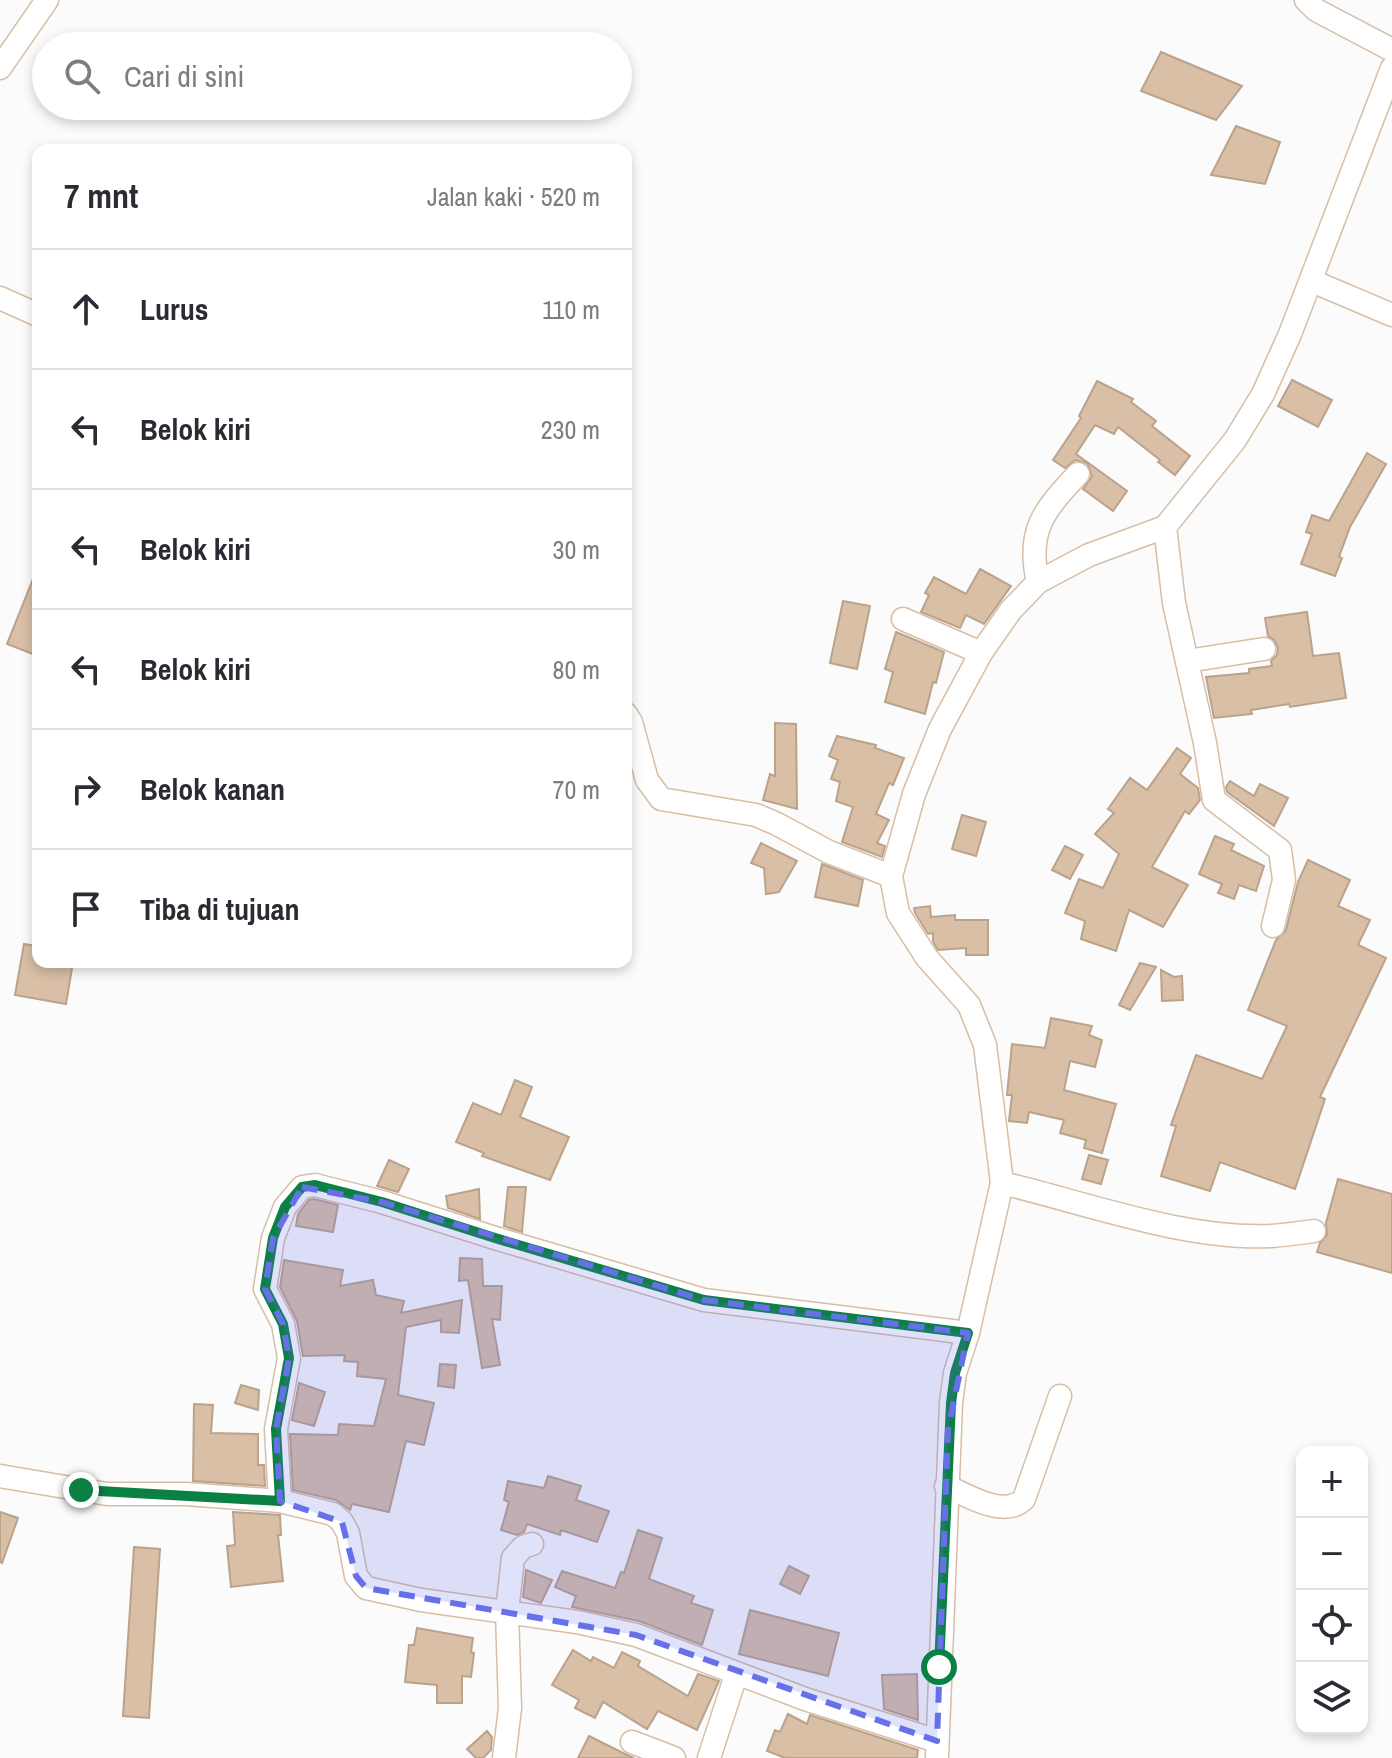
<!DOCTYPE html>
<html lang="id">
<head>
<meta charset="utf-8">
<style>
	:root { --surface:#fff; --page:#f7f7f7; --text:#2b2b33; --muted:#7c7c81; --line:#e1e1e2 }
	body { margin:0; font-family:"Archivo Narrow",sans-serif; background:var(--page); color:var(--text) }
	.controls { position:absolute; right:24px; bottom:24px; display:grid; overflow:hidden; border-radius:16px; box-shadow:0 4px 12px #0003 }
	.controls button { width:72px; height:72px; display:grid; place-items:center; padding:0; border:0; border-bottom:2px solid var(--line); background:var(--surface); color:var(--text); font:40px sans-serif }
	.stop { position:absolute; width:24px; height:24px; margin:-18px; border:6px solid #0b8043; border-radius:50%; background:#fff }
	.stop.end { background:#0b8043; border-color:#fff; box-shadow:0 2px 8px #0008 }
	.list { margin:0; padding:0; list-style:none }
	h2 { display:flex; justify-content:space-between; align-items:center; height:104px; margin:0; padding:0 32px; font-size:34px }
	h2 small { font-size:26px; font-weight:400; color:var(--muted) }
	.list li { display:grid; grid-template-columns:52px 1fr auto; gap:24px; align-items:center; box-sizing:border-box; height:120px; padding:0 32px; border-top:2px solid var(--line) }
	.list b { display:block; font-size:30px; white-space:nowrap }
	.list em { font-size:26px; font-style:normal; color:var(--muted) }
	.icon { flex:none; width:44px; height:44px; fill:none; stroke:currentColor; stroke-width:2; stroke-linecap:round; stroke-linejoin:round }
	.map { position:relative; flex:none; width:1392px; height:1758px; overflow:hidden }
	.search { position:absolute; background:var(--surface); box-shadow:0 4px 12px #0003; left:32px; top:32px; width:600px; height:88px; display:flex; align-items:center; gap:20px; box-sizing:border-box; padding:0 28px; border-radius:44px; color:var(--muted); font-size:30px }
	.panel { position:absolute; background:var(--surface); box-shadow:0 4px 12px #0003; left:32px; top:144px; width:600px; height:824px; border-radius:16px }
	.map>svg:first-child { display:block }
	.building { fill:#d8bfa6; stroke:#bba28b; stroke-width:2 }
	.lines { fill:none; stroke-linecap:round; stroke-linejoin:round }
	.minor-casing { stroke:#d7bea5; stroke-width:25 }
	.minor { stroke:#fff; stroke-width:22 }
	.route { stroke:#0b8043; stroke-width:10 }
	.marked { fill:#6670e9; fill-opacity:0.2; stroke:#6670e9; stroke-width:6; stroke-dasharray:16 10; stroke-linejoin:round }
</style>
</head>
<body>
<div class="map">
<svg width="1392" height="1758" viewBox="0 0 1392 1758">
	<rect width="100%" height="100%" fill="#fbfbfb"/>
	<!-- building -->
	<g class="building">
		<path d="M1161 52 1242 86 1216 120 1141 91Z"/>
		<path d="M1236 126 1280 142 1265 184 1211 175Z"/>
		<path d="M1292 380 1332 400 1318 427 1278 406Z"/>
		<path d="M1097 381 1133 399 1131 402 1156 421 1152 426 1190 456 1175 475 1158 462 1160 460 1118 427 1114 434 1095 425 1076 454 1127 491 1113 511 1083 489 1092 476 1087 463 1075 460 1065 468 1053 460 1081 418 1079 416Z"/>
		<path d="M1367 453 1386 464 1350 527 1339 557 1342 558 1335 576 1301 564 1312 534 1306 532 1312 515 1329 521Z"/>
		<path d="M37 569H38V656L7 644Z"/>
		<path d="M980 569 1011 586 984 624 966 615 960 628 921 612 929 595 925 593 934 577 966 594Z"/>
		<path d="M843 601 870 606 857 669 830 663Z"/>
		<path d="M1307 612 1313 656 1339 653 1346 698 1290 707 1289 704 1251 710 1252 714 1214 718 1206 677 1249 673V669L1272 666 1271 661 1277 655 1278 648 1274 640 1268 636 1265 618Z"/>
		<path d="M896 632 944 652 936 683 933 682 925 714 885 702 893 672 885 669Z"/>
		<path d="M775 723 796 724 797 809 763 800 770 774 775 776Z"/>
		<path d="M837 736 876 745 875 748 904 758 893 785 889 783 876 814 889 820 877 843 885 846 882 857 842 842 853 807 836 801 840 782 831 779 838 760 829 756Z"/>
		<path d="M1177 748 1191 758 1180 774 1198 788 1200 800 1189 814 1185 811 1152 867 1188 885 1163 927 1129 910 1116 951 1081 939 1085 921 1065 913 1079 879 1103 888 1119 854 1095 834 1114 813 1108 809 1130 778 1147 790Z"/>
		<path d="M1230 781 1254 796 1260 784 1288 798 1274 826 1227 792 1226 787Z"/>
		<path d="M962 815 986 822 976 856 952 849Z"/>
		<path d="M1215 836 1234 844 1231 850 1264 866 1256 891 1239 885 1234 899 1218 893 1222 884 1199 874Z"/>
		<path d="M761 843 797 861 779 892 766 894 764 868 751 863Z"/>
		<path d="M1065 846 1083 855 1070 879 1052 870Z"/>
		<path d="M1308 860 1350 880 1338 906 1370 920 1358 945 1386 958 1320 1097 1325 1099 1295 1189 1220 1162 1210 1191 1161 1176 1176 1126 1171 1125 1196 1055 1262 1079 1287 1026 1248 1010 1276 940 1286 930 1298 882Z"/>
		<path d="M822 864 863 880 858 906 815 897Z"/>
		<path d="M930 906 931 917 955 915V920H988V955H966V948L938 950 933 942V933L928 934 915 913 914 908Z"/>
		<path d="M24 944 38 946V962H73L66 1004 15 995Z"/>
		<path d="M1140 963 1156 967 1130 1010 1119 1005Z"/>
		<path d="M1161 970 1174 977 1182 976 1183 1000 1162 1001Z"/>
		<path d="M1051 1018 1092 1026 1089 1035 1102 1040 1095 1067 1070 1061 1064 1090 1116 1104 1102 1153 1084 1148 1086 1140 1060 1133 1064 1120 1029 1112 1027 1123 1009 1121 1012 1095H1007L1012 1044 1045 1048Z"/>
		<path d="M515 1080 532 1087 520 1117 569 1137 550 1180 482 1156 484 1153 456 1142 473 1103 501 1115Z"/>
		<path d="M1089 1155 1108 1160 1101 1184 1082 1179Z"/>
		<path d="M389 1160 409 1169 398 1192 377 1186Z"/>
		<path d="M1338 1179 1392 1194V1273L1317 1252 1320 1243 1327 1235 1326 1223Z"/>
		<path d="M508 1187H526L522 1232 504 1226Z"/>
		<path d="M479 1189 480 1219 448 1208 446 1196Z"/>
		<path d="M314 1199 338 1205 333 1232 296 1226 298 1214 309 1200Z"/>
		<path d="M460 1258 482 1259 483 1286H502L500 1320 492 1319 500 1365 482 1368 468 1280 459 1281Z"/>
		<path d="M284 1260 343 1270 340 1286 373 1280 376 1295 404 1301 401 1313 462 1300 459 1333 441 1332V1320L406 1327 398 1395 434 1403 424 1445 406 1441 389 1512 352 1504 350 1510 336 1500 293 1490 290 1434 338 1435 339 1424 374 1426 386 1379 357 1376 358 1362 344 1361 345 1355 303 1356 297 1321 280 1287Z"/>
		<path d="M440 1364 456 1365 454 1388 438 1386Z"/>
		<path d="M299 1383 325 1392 314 1426 292 1420Z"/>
		<path d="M241 1385 259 1390 258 1410 235 1403Z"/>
		<path d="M194 1404 213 1405 211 1433 258 1434V1465H264L265 1486 193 1481Z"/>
		<path d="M548 1476 581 1486 576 1500 609 1511 597 1542 561 1530 560 1535 527 1524 524 1532 517 1535 501 1530 509 1502 504 1500 508 1481 544 1488Z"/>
		<path d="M0 1512 18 1518 2 1563 0 1562Z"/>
		<path d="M233 1512 280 1515 281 1535H278L283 1581 231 1587 227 1546 235 1545Z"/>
		<path d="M638 1530 662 1538 649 1579 694 1596 691 1603 713 1610 702 1645 639 1621 572 1607 576 1596 555 1587 562 1571 615 1588 621 1572 624 1573Z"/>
		<path d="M134 1547 160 1549 149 1718 123 1716Z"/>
		<path d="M789 1566 809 1576 800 1594 780 1584Z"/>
		<path d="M526 1570 552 1580 541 1603 523 1597Z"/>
		<path d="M750 1610 839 1633 828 1676 739 1654Z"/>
		<path d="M417 1628 473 1638 471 1652 474 1653 471 1677 462 1676V1703H437V1685L405 1682 409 1645H414Z"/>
		<path d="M573 1650 591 1661 593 1657 614 1668 622 1652 640 1661 638 1666 688 1696 698 1674 719 1681 697 1730 658 1711 647 1729 603 1702 595 1718 575 1708 579 1700 552 1685Z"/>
		<path d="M917 1674 918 1720 884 1709 882 1675Z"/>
		<path d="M788 1714 807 1724 810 1715 918 1750 917 1758H785L767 1751 775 1730 780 1732Z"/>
		<path d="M487 1731 492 1737 491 1750 483 1758H476L467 1749Z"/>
		<path d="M589 1736 627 1755 634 1758H578Z"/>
	</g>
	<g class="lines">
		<defs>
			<g id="minor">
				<path d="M1306 0 1316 10 1392 50"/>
				<path d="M0 68 47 0"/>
				<path d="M1312 281 1392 315"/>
				<path d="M0 298 38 315"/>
				<path d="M1165 527 1174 603 1205 743 1214 800 1280 850 1284 880 1273 926"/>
				<path d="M1038 582C1026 531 1044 510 1078 474"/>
				<path d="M903 619 981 653"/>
				<path d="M1187 661 1264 649"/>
				<path d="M626 714 631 722 647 780 661 799 756 815 777 824 829 852 891 876"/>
				<path d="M1002 1183C1086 1203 1185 1240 1271 1236 1285 1235 1300 1233 1314 1231"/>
				<path d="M0 1476 107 1494H186L280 1501 333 1514 342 1522 348 1533 356 1576 366 1588 421 1600 577 1622 636 1635 805 1699 937 1741"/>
				<path d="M946 1486C967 1495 1004 1519 1024 1499L1060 1396"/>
				<path d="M280 1501 276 1429 289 1358 283 1324 265 1289 273 1238 285 1207 302 1187 315 1185 382 1202 495 1238 704 1300 968 1333"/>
				<path d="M632 1742 674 1758"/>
				<path d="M504 1758 510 1708 507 1611 513 1558 523 1547 532 1544"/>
				<path d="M709 1758 736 1675"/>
				<path d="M937 1758 951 1403 955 1373 968 1333 1002 1183 985 1045 969 1005 927 958 898 913 891 876 914 794 940 729 981 653 1011 610 1038 582 1089 555 1165 527 1235 440 1263 394 1290 334 1392 68"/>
			</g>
		</defs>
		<!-- minor casing -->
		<use href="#minor" class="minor-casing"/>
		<!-- minor -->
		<use href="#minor" class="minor"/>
	</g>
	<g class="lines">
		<!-- route -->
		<path class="route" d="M81 1490 280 1501 276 1429 289 1358 283 1324 265 1289 273 1238 285 1207 302 1187 315 1185 382 1202 495 1238 704 1300 968 1333 955 1373 951 1403 939 1667"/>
	</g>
	<!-- marked area -->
	<path class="marked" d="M302 1187 382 1202 704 1300 968 1333 948 1430 937 1741 636 1635 366 1588 356 1576 342 1522 280 1501 276 1429 289 1358 283 1324 265 1289 273 1238Z"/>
</svg>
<div class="controls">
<button>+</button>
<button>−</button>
<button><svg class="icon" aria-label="locate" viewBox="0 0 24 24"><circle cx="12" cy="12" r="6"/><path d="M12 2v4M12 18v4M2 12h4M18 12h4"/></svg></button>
<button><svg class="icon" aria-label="layers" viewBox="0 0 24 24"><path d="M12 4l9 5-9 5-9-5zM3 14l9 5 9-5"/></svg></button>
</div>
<div class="stop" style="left:939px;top:1667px"></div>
<div class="stop end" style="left:81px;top:1490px"></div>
<div class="search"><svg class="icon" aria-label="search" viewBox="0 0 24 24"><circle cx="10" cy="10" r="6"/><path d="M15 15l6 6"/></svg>Cari di sini</div>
<section class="panel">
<h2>7 mnt<small>Jalan kaki · 520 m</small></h2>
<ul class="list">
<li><svg class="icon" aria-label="ahead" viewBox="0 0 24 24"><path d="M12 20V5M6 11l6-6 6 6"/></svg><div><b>Lurus</b></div><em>110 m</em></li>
<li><svg class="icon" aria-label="left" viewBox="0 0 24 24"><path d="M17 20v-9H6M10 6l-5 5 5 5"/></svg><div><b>Belok kiri</b></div><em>230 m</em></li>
<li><svg class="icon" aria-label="left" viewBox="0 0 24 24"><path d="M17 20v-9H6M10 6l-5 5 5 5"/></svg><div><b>Belok kiri</b></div><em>30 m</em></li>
<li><svg class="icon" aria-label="left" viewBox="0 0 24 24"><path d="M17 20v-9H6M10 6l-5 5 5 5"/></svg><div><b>Belok kiri</b></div><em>80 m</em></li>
<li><svg class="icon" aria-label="right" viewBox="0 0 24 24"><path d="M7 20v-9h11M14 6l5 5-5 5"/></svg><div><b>Belok kanan</b></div><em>70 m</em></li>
<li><svg class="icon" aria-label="arrive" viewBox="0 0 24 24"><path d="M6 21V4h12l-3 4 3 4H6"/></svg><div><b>Tiba di tujuan</b></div></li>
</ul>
</section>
</div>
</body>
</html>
